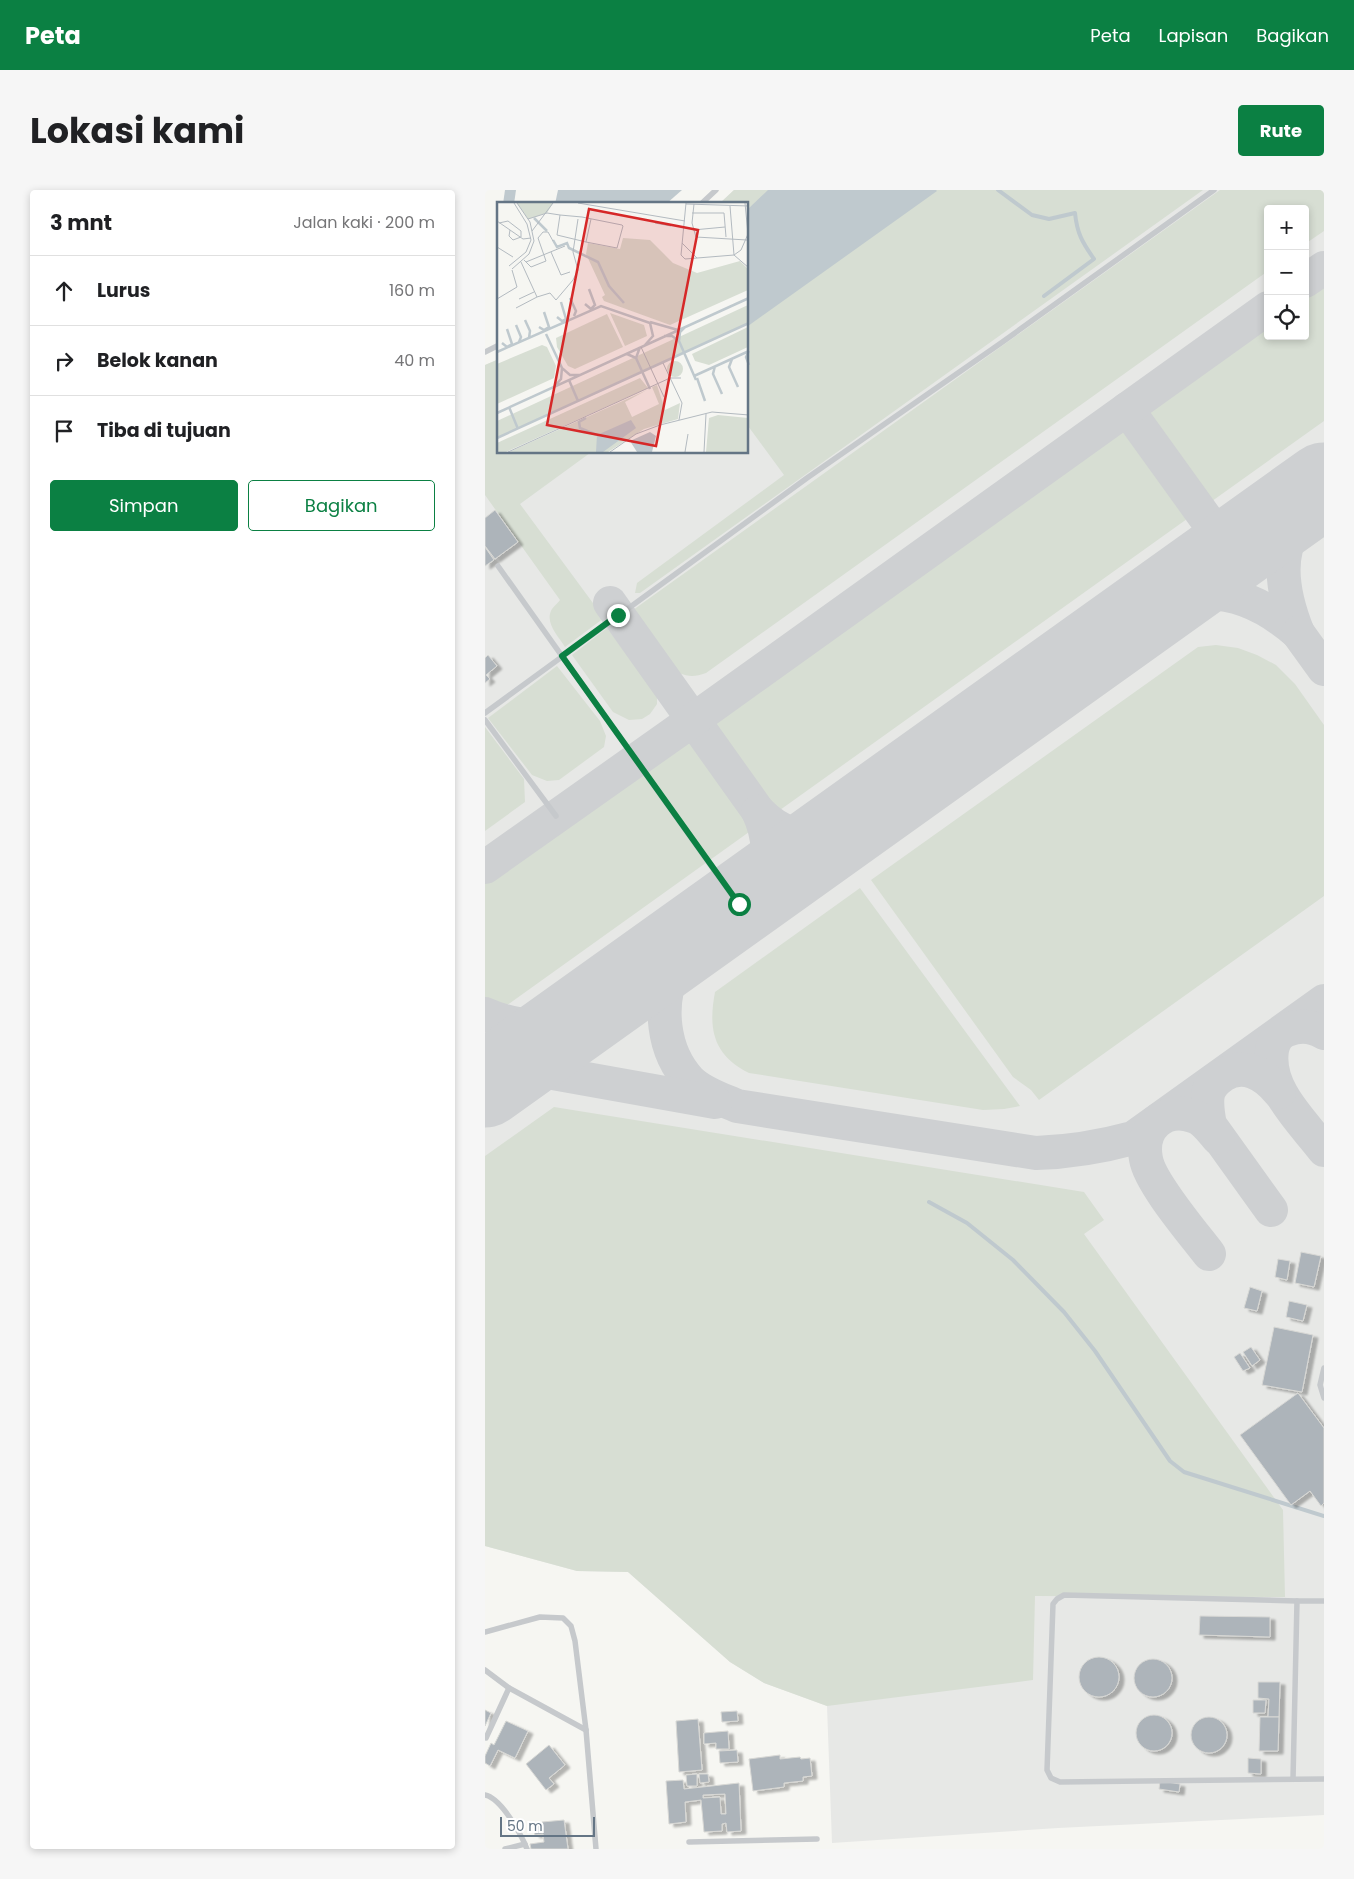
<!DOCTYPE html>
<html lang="id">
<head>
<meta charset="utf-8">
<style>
	:root { --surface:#fff; --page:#f6f6f6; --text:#202124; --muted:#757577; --line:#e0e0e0; --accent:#0b8043 }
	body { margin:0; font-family:Poppins,sans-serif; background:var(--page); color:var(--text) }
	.controls { position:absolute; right:15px; top:15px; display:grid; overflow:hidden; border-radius:5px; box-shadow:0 2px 8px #0003 }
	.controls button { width:45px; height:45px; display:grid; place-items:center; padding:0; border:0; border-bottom:1px solid var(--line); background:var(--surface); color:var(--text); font:25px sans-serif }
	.scale { position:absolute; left:15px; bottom:12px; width:95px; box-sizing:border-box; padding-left:5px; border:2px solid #647585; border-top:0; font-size:14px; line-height:18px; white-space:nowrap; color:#647585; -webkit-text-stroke:4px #fff; paint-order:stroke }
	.stop { position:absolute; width:15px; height:15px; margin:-11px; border:4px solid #0b8043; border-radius:50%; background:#fff }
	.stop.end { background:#0b8043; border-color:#fff; box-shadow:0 1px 5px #0008 }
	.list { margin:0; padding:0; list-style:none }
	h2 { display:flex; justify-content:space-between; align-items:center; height:65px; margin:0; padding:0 20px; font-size:21px }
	h2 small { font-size:16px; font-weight:400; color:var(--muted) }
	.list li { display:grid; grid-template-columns:32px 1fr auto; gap:15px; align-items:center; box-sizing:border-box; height:70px; padding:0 20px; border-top:1px solid var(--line) }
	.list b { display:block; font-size:19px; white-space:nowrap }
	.list em { font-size:16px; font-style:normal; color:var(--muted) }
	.actions { display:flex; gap:10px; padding:15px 20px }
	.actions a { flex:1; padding:11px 0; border:1px solid var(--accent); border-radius:5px; text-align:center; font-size:18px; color:var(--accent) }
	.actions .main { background:var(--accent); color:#fff }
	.icon { flex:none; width:28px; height:28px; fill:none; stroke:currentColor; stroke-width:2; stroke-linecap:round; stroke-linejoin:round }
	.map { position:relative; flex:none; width:839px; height:1659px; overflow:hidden; border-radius:5px }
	header { display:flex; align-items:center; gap:30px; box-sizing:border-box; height:70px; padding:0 25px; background:var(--accent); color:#fff }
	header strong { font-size:24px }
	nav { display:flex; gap:28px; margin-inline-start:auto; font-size:18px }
	.intro { display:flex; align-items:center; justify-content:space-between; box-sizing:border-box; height:120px; padding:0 30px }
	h1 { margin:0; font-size:35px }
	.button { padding:12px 22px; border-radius:5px; background:var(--accent); color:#fff; font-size:18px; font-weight:700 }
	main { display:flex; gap:30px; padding:0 30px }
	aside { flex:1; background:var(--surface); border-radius:5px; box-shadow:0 2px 8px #0003 }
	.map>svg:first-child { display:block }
	.built { fill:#e7e8e6; fill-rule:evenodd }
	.green { fill:#d7ded3 }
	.water { fill:#bfc9ce }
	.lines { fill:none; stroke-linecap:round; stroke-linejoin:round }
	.stream { stroke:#bfc9ce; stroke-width:4 }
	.taxiway { stroke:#ced0d2; stroke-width:34 }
	.runway { stroke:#ced0d2; stroke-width:85 }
	.building { fill:#adb4ba; stroke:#d8d8d5; fill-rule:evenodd; filter:url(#shadow) }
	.service { stroke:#c6c9cc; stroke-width:5.5 }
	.route { stroke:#0b8043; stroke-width:6 }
	.inset-river { fill:none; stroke:#bfc9ce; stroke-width:2.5 }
	.inset-road { fill:none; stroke:#b3bac0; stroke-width:1 }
	.view { fill:#d62828; fill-opacity:0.15; stroke:#d62828; stroke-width:2.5 }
	.inset-edge { fill:none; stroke:#647585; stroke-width:2.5 }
</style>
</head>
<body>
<header>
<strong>Peta</strong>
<nav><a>Peta</a><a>Lapisan</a><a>Bagikan</a></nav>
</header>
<div class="intro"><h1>Lokasi kami</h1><a class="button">Rute</a></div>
<main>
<aside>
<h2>3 mnt<small>Jalan kaki · 200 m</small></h2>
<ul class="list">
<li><svg class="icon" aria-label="ahead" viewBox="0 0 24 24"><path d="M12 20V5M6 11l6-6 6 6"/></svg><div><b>Lurus</b></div><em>160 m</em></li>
<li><svg class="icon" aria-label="right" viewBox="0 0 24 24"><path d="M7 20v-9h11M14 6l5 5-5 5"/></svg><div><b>Belok kanan</b></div><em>40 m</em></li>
<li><svg class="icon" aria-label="arrive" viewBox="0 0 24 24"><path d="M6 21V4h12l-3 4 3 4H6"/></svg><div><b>Tiba di tujuan</b></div></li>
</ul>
<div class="actions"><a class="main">Simpan</a><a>Bagikan</a></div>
</aside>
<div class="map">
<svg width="839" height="1659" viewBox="0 0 839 1659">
	<defs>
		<filter id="shadow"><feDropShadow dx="5" dy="3" stdDeviation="1" flood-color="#0004"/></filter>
	</defs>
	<rect width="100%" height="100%" fill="#f6f6f2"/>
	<!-- built -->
	<path class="built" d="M249 0H839V1625L573 1638 347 1653 342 1516 279 1493 245 1472 143 1382 92 1381 0 1356V175L14 169V262H262V14H234ZM783 19H820V146H783Z"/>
	<!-- green -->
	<g class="green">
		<path d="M249 0H718L155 403H150L152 393 299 285 263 236 262 14H234Z"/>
		<path d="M735 0H839V41L820 54V19H783V81L221 483C210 487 204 487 194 483L148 420Z"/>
		<path d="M839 78V231L281 630 274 622 278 632 7 826 0 824V677L208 530 783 118V146H820V91Z"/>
		<path d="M14 169V262L105 263 35 314 119 428 80 457C73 446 59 432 67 419 69 416 73 413 75 410L0 305V175Z"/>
		<path d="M122 438 172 505V514L165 524 157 529 144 530 128 522 87 465Z"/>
		<path d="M731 455 753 458 772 465 791 475 810 494 839 535V706L554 910 546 900 528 887 386 690 713 457Z"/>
		<path d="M72 476 115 531 121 546 119 557 74 590 62 591 47 585 3 528Z"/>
		<path d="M0 537 39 589 40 612 0 641Z"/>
		<path d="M375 698 535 916 519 919 498 920 264 883C228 865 223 839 230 802Z"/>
		<path d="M69 917 599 1002 619 1030 599 1044 798 1320 800 1407 550 1406 548 1490 342 1516 279 1493 245 1472 143 1382 92 1381 0 1356V966Z"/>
	</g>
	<!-- water -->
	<g class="water">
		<path d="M20 0H31L29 14H18Z"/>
		<path d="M73 0H197L181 14H70Z"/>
		<path d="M283 0H451L452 1 263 136V19Z"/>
	</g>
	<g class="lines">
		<!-- stream -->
		<g class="stream">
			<path d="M513 0 547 25 564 29 590 23C592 43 597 52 609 69L559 106"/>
			<path d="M444 1012 482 1033 528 1070 579 1122 610 1161 685 1271 699 1282 839 1326"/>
		</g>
		<!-- taxiway -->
		<g class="taxiway">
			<path d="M820 91 839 78"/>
			<path d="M642 219 745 362"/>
			<path d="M125 413 273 621"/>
			<path d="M670 415C680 412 690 408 700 406 743 396 781 415 813 443 803 418 794 387 801 359 806 336 824 315 839 296"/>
			<path d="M813 443 839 479"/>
			<path d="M0 677 208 530 783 118"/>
			<path d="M261 708C286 680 288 654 273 621 297 646 319 650 352 643"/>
			<path d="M229 732C215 746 198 761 189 779 173 814 177 861 205 891 217 903 236 909 252 916L551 963C584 962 615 957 648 948L839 811"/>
			<path d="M0 824C37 840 60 838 98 825"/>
			<path d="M839 843C828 836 814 835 802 840 793 844 789 850 787 860 781 899 817 931 839 960"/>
			<path d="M5 892 35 882 51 880 230 912"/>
			<path d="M786 1020 725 935C723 925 721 914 723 904 725 896 731 890 737 886 758 871 781 885 794 902"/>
			<path d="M724 1064C708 1043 665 993 661 969 655 939 678 916 708 926 719 929 726 940 733 948"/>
		</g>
		<!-- runway -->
		<path class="runway" d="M0 895 839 295"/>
	</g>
	<!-- building -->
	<g class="building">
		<path d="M10 320 33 352 10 369 0 356V328Z"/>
		<path d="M0 357 9 370 0 376Z"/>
		<path d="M3 465 12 476 1 485 5 489 0 493V468Z"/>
		<path d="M816 1062 836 1066 829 1097 810 1093Z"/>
		<path d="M793 1069 805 1071 802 1090 790 1087Z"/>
		<path d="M765 1097 777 1101 772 1121 759 1118Z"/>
		<path d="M804 1111 822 1115 818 1131 801 1127Z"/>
		<path d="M789 1137 828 1145 817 1202 777 1195Z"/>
		<path d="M766 1157 775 1170 767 1176 758 1162Z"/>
		<path d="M755 1163 765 1178 758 1181 749 1167Z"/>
		<path d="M813 1203 839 1238V1313L836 1316 825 1301 806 1315 755 1245Z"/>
		<path d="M715 1426 785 1427V1447L714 1445Z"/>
		<circle cx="614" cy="1487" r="20"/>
		<circle cx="668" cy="1488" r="19"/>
		<path d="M773 1492H795L794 1527H783L784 1509 773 1508Z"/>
		<path d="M768 1510H781L780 1523H768Z"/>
		<path d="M0 1520 6 1523 0 1536Z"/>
		<path d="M252 1521 253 1531 237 1532 236 1522Z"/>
		<circle cx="669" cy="1543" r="18"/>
		<circle cx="724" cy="1545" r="18"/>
		<path d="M775 1527H794L793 1561H774Z"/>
		<path d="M213 1529 217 1580 194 1582 191 1531Z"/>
		<path d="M21 1531 43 1541 30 1568 13 1560 5 1576 0 1573V1566L6 1553 9 1555Z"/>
		<path d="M243 1541 244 1559H231V1553L219 1554V1543Z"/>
		<path d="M64 1555 80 1575 64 1588 69 1594 61 1600 41 1574Z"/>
		<path d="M252 1560 253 1572 235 1573 234 1561Z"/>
		<path d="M295 1565V1569L315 1567 316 1569 325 1568 327 1586 318 1587V1591L299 1593V1597L268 1601 264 1569Z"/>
		<path d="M763 1568 776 1569V1584L763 1583Z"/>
		<path d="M212 1584V1596H202L201 1585Z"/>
		<path d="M214 1584H223L224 1592 215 1593Z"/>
		<path d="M198 1590 199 1599 254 1593 256 1641 242 1642 241 1633 237 1634V1641L219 1642 216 1610 200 1612 201 1632 184 1634 181 1591ZM240 1604 241 1624H236L235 1607 218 1608V1605Z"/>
		<path d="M675 1591 695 1594 694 1602 674 1599Z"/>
		<path d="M79 1630 83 1659H46L45 1654 59 1652 58 1644 50 1645 48 1635 57 1634V1632Z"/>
	</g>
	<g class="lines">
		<!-- service -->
		<g class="service">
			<path d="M216 14 231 0"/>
			<path d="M0 162 14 155"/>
			<path d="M13 376 253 714"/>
			<path d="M0 523 322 288 516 153 729 0"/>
			<path d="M0 530 71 626"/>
			<path d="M839 1178 835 1195 839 1208"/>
			<path d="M812 1411 579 1405 572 1409 568 1414 562 1580 566 1588 575 1592 839 1589"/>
			<path d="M0 1442 55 1427 78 1428 86 1436 90 1451 101 1540 111 1659"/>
			<path d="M0 1480 24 1498 101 1540"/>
			<path d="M1 1548 24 1498"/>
			<path d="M808 1589 812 1411H839"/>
			<path d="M0 1605C16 1608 36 1644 42 1659"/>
			<path d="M204 1652 332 1649"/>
			<path d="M20 1659 40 1654"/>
		</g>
	</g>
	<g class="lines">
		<!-- route -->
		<path class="route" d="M133 425 77 466 254 714"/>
	</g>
	<!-- overview -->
	<g transform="translate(12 12)">
		<rect width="251" height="251" fill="#f6f6f2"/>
		<path d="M20 1H56L50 11 31 17ZM126 36 153 38 176 61 200 71 243 59 251 67V88L173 123 107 99 105 95 108 93 89 52 91 41 123 47ZM251 103V121L0 236V219L179 136 182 138V135ZM113 111 147 123 150 134 128 144ZM110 112 126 145 78 167 71 164 60 145 59 136ZM251 125V145L212 163 198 159 195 152ZM45 143 50 145 59 164 57 176 0 202V162ZM170 167a8 8 0 1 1 16 0a8 8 0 1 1-16 0ZM143 176 151 186 9 250H0V241ZM160 183 168 208 183 201 181 217 147 227 111 250H12L150 188 128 200 135 215 162 202 155 185ZM221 213 251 216V250H209L212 216Z" fill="#d7ded3"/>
		<path d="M134 218 139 226 106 250H99L100 233ZM153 230 159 234 155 250H140L133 239Z" fill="#bfc9ce"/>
		<path class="inset-river" d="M37 16 50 29M56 38 60 45 70 41 72 46 101 60 112 84 127 101M73 96 79 109 77 114M88 102 94 107 98 103 92 87M60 115 65 119 69 117 64 100M28 118 33 129 32 136M153 120 181 128M19 123 24 135 22 140M42 125 47 128 52 125 47 110M49 132 65 166M167 134H175L182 139 183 130 188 125M182 139 199 178M5 141 10 145 15 142 10 127M252 149 249 155 252 163M0 150 104 104 153 121 156 134 148 143M130 152 139 156 143 145M139 156 153 187M235 157 232 165 241 185M218 164 216 172 225 192M197 174 252 149M200 176 208 199M72 178 81 199M57 185 64 177 65 166 73 173H83M12 205 21 227M0 211 252 96M89 216 82 220 83 226 100 233M0 236 252 121"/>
		<path class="inset-road" d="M81 1 188 19M189 1 184 53 188 57 237 53 244 48 251 32 248 1M189 2 252 4M197 2 195 21 199 35 250 38M233 4 237 53 252 66M195 11H227L229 35M31 17 50 11 63 13M0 19 26 37 34 36M2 21 11 19 24 29V35L16 38 12 34 13 28M158 21 174 24M196 28 228 25M35 29 56 1M89 40 120 46 126 24 125 23 85 15 63 13 60 33 89 40 94 17M185 41 200 56M0 45 16 55M54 50 64 73 73 70M27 58 34 65 49 59 41 36 46 30H51L56 39M29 60 68 44M12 64 29 50 34 38 30 22 17 1M15 67 32 52 37 39 33 20 20 1M40 95 53 91 59 98 76 78 81 68 76 50 81 17M0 97 20 85 15 68M22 97 37 90M19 106 40 95 24 60M144 145 167 195M166 161 185 201 182 218M11 250 173 176H184M113 250 139 232 163 223 215 210 252 213M188 250 191 232M207 250 209 212"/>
		<path class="view" d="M92 7 201 28 159 244 50 223Z"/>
		<rect width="251" height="251" class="inset-edge"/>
	</g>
</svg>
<div class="controls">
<button>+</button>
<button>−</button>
<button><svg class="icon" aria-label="locate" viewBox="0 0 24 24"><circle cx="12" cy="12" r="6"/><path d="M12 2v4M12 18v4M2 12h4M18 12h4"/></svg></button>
</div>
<div class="scale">50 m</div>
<div class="stop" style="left:254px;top:714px"></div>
<div class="stop end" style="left:133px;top:425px"></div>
</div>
</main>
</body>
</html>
